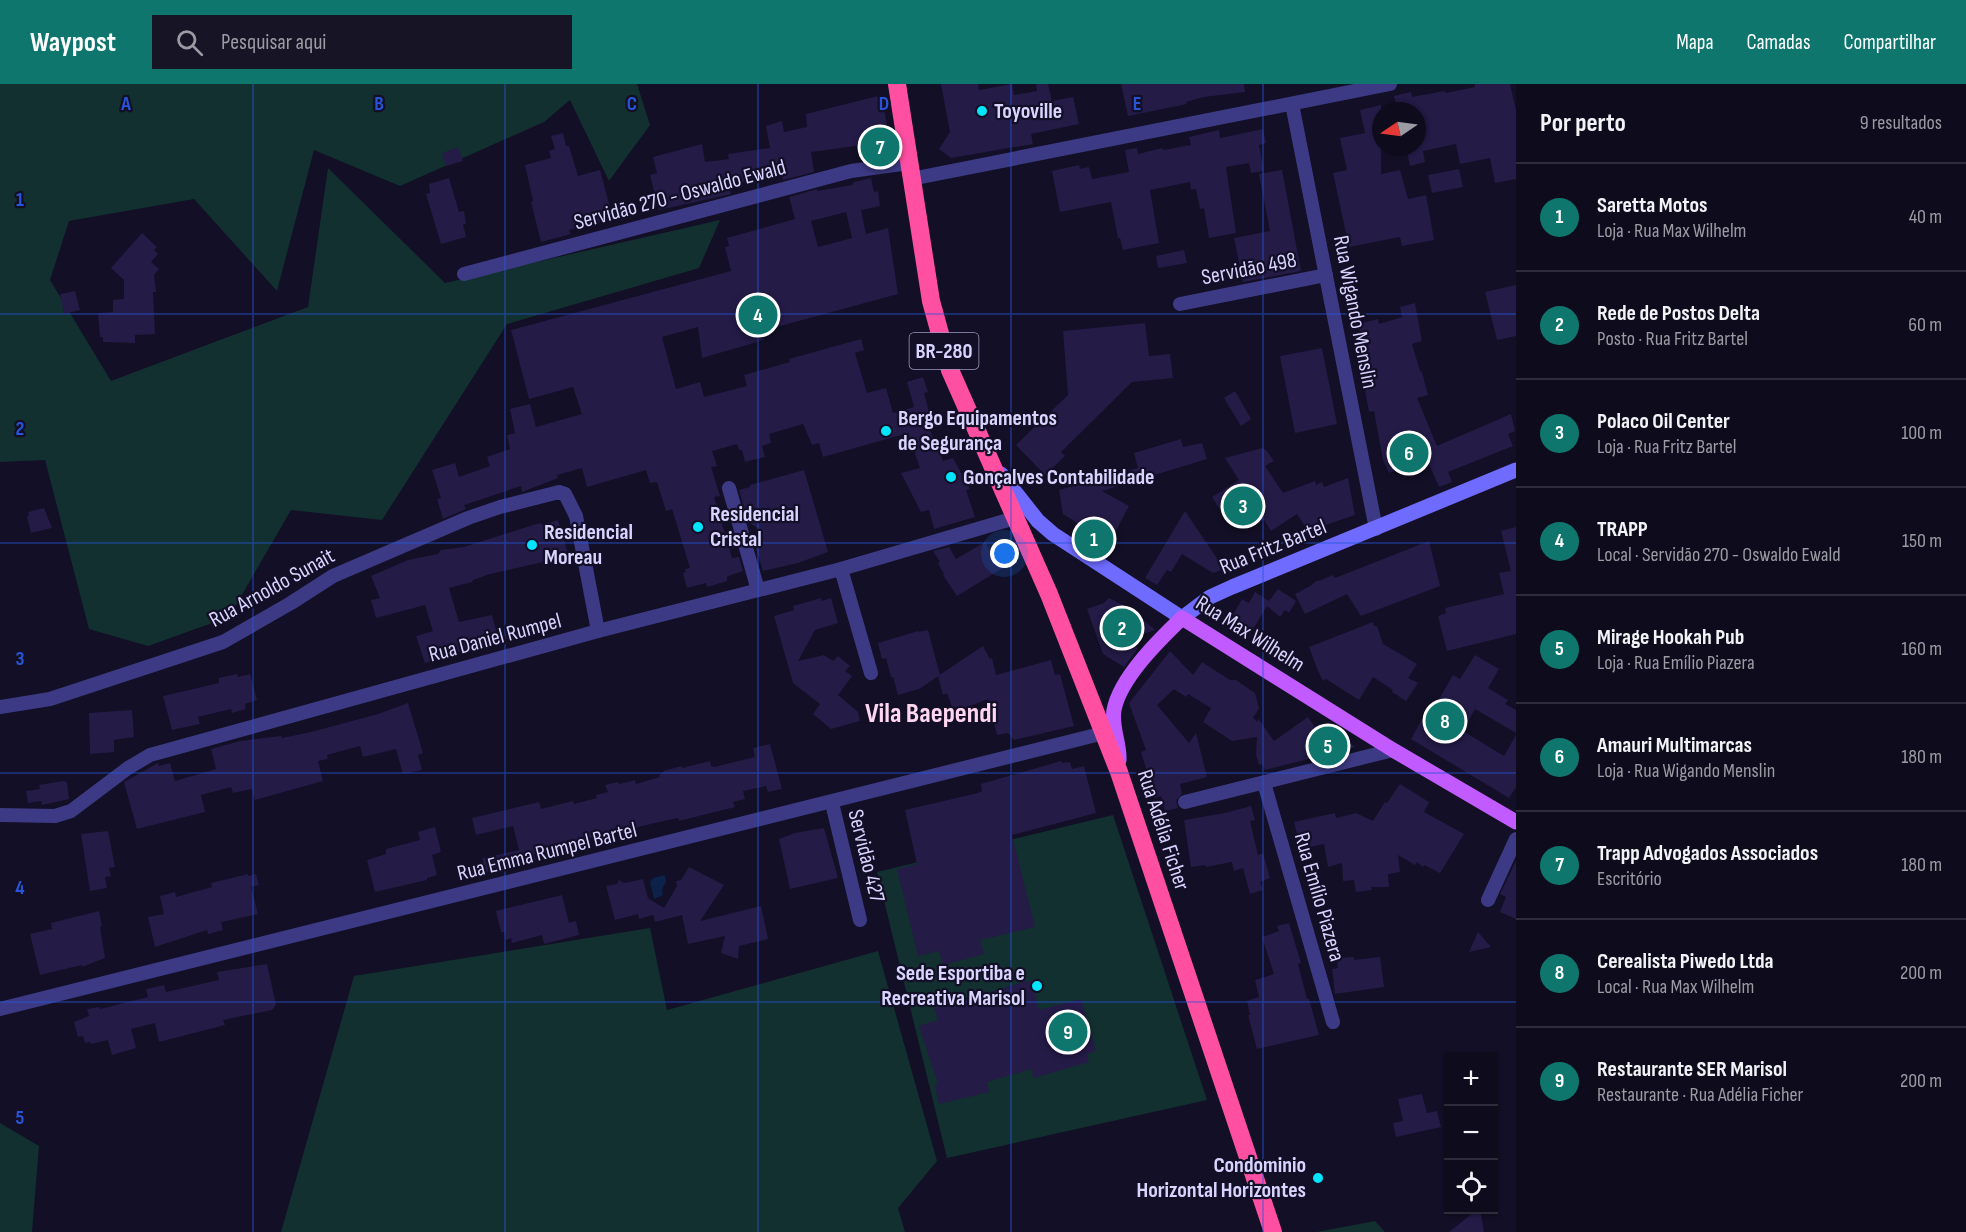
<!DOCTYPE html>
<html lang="pt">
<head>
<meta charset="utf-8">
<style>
	:root { --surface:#0e0b1c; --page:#171425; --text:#f1f3f6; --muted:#9b9ba3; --line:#2e2b3b; --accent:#0f766e }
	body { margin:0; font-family:"Sofia Sans Condensed",sans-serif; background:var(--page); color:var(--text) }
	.controls { position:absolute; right:18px; bottom:18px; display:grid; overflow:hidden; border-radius:0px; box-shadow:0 2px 4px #0004 }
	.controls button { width:54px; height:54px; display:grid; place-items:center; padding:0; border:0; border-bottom:2px solid var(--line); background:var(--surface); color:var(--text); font:30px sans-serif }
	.compass { position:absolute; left:1372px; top:18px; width:54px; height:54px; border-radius:50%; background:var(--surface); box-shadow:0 2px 4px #0004; rotate:257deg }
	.you { position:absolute; left:1005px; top:470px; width:21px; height:21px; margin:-15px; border:4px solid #fff; border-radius:50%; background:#1a73e8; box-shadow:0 0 0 9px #1a73e833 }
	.badge { display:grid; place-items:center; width:39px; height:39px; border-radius:50%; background:var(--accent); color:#fff; font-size:20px; font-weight:700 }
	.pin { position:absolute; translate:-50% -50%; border:3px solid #fff; box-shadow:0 2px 6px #0006 }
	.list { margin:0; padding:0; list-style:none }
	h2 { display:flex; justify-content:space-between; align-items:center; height:78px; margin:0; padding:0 24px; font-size:26px }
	h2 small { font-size:20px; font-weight:400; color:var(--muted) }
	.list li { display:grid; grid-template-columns:39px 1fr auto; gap:18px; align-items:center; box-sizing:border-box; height:108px; padding:0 24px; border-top:2px solid var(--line) }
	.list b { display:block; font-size:22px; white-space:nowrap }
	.list p { margin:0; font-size:20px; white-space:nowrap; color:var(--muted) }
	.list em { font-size:20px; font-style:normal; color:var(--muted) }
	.icon { flex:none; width:33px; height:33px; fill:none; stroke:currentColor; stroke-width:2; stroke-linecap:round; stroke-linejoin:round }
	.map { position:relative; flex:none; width:1516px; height:1148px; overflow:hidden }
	header { display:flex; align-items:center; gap:36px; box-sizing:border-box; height:84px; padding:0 30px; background:var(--accent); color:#fff }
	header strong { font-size:28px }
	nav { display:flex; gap:33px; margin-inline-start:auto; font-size:21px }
	.search { width:420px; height:54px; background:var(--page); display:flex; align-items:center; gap:15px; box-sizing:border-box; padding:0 21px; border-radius:0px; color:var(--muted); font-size:22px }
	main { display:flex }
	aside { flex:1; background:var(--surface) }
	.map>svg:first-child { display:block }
	.green { fill:#12302f }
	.water { fill:#0c2248 }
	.building { fill:#241b47; fill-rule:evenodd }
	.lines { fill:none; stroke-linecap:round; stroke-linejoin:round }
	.street { stroke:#3d3a85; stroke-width:14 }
	.secondary { stroke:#6f6bff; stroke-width:15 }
	.primary { stroke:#c25bff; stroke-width:15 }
	.highway { stroke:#ff4fa3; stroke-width:18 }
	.grid { fill:none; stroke:#2655da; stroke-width:1.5; stroke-opacity:0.55 }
	.poi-dot { fill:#00e5ff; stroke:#130f26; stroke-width:2 }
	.labels { text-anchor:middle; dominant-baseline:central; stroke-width:4.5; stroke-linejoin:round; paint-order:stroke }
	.shield { fill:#130f26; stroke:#9e99be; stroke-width:1.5 }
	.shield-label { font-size:21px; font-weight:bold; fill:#d9d4ff }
	.poi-label { font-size:22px; font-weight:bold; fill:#d9d4ff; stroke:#130f26; text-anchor:start }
	.street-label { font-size:22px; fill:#d9d4ff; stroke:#130f26 }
	.district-label { font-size:28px; font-weight:bold; fill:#ffd6f0; stroke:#130f26 }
	.grid-label { font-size:20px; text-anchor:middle; font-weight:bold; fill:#2655da; stroke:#130f26; stroke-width:4.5; stroke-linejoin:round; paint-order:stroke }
</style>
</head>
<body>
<header>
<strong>Waypost</strong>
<div class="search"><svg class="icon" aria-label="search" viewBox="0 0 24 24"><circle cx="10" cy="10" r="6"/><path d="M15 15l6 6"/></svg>Pesquisar aqui</div>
<nav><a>Mapa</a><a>Camadas</a><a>Compartilhar</a></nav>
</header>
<main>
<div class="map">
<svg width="1516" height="1148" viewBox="0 0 1516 1148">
	<rect width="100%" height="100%" fill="#130f26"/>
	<!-- green -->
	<g class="green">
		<path d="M0 0H637L650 41 609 97 570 16 544 38 400 102 314 66 277 207 194 115 69 137 50 196 111 297 308 223 328 84 445 199 720 136 699 184 507 240 382 436 291 426 229 533 148 562 89 545 45 376 0 378Z"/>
		<path d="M1113 731 1207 1016 947 1074 877 788Z"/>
		<path d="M650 844 667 926 878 867 937 1077 898 1124 905 1148H281L354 892Z"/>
		<path d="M0 1039 39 1062 32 1148H0Z"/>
		<path d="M1375 1137 1385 1148H1317Z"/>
	</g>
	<!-- water -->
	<path class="water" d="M665 791 666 798 662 805 663 811 654 815 650 798 653 794Z"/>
	<!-- building -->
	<g class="building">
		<path d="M941 0H978L979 6 1012 0 1014 11 1037 7 1036 0H1048L1052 17 1073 13 1079 40 1031 50 1033 60 951 74 939 65 950 48Z"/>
		<path d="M1121 0H1244L1245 8 1204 13 1186 18 1187 20 1128 32Z"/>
		<path d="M1475 0H1510L1516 26V95L1495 99 1490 74 1460 80 1456 60 1423 67 1425 78 1410 82 1406 63H1417V27H1398L1394 12 1411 8 1412 13 1445 7 1446 9 1475 3Z"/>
		<path d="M882 11 892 72 865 76 863 61 811 68 814 88 783 96 782 92 729 100 731 110 659 126 650 91 657 89 653 73 702 60 705 78 729 75 728 70 770 64 766 42 782 37 784 48 807 43 806 30Z"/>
		<path d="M1381 21V90L1400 86 1408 115 1426 111 1434 156 1402 162 1400 153 1349 163 1333 89 1347 86 1340 54 1365 49 1360 26Z"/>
		<path d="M1263 45 1266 59 1259 61 1264 87 1251 89 1249 79 1226 83 1236 149 1209 154 1204 124 1200 125 1196 105 1191 106 1190 98 1150 106 1159 159 1123 166 1120 154H1118L1111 118 1060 128 1052 87 1079 81 1080 85 1089 83 1092 95 1129 88 1125 66 1137 64 1138 70 1163 64V66L1191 61 1189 53 1219 46 1220 54Z"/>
		<path d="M563 49 566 62H569L578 92 600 86 613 135 569 146 571 150 541 158 531 118 533 117 525 81 551 74 549 67 555 65 551 52Z"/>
		<path d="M458 63 463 77 446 82 442 69Z"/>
		<path d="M1459 85 1463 103 1432 109 1428 91Z"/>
		<path d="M1282 86 1301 187 1243 198 1234 154 1270 147 1259 90Z"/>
		<path d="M449 94 459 128 464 127 466 140H463L466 153 441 160 426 110 430 109 429 100Z"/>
		<path d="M871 94 874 108 878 107 880 122 861 126 866 150 888 144 898 210 762 247 764 256 702 274 698 243 662 253 676 305 700 298 704 313 747 302 744 291 790 278 789 275 861 255 864 266 855 269 867 309 886 304 893 329 914 323 907 298 923 293 928 308 924 309 933 343 929 344 943 377 953 374 970 405 966 406 975 433 934 445 929 426 921 428 901 389 920 384 908 349 823 373 819 359 812 361 803 340 769 350 771 359 762 362 765 373 745 378 742 366H739L737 360 712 367 717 382 711 383 720 412 714 413 732 474 739 473 743 487 731 491 727 493V497L707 503 706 499 687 504 683 489 686 488 685 485 690 484 672 425 666 427 657 398 650 399 646 386 587 403 582 384 557 391 558 394 522 408 521 402 464 421 466 425 443 435 437 415 441 414 432 386 455 379 459 393 490 382 487 373 510 365 507 351 515 349 510 325 530 320 536 343 582 330 573 303 529 315 511 246 731 187 725 163 729 162 727 154 795 135 789 113 817 105V107L852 101 854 98ZM846 128 852 154 818 163 811 137Z"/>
		<path d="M142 149 157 163 154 166 158 170 151 178 159 185 154 191 156 208H153L155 250 135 251V259L103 258V253H100L98 229 113 228V216L124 215V196L111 184Z"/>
		<path d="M1184 166 1187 179 1158 184 1156 172Z"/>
		<path d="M1516 201V252L1497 256 1485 208Z"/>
		<path d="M75 207 80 226 64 230 60 210Z"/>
		<path d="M1415 219 1422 257 1412 260 1420 287 1422 288 1428 311 1417 314 1437 362 1511 330 1515 347 1508 350 1513 362 1448 388 1452 398 1439 403 1426 373 1389 389 1383 376 1374 327 1369 328 1363 295 1365 294 1364 290 1370 288 1358 240 1378 235 1379 240 1402 233 1400 223Z"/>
		<path d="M1145 239 1149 272 1170 270 1173 294 1132 298 1061 368 1065 372 1045 391 1016 361 1068 311 1063 247Z"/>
		<path d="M1322 264 1337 340 1295 349 1280 272Z"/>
		<path d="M1235 307 1251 335 1241 342 1224 314Z"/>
		<path d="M1181 355 1183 363 1202 359 1207 375 1102 407 1129 422 1103 471 1076 453 1082 442 1063 430 1059 406 1138 384 1134 369Z"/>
		<path d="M1262 364 1266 366 1274 377 1265 382 1283 409 1315 397 1316 401 1322 398 1324 403 1348 394 1355 431 1308 447 1297 430 1271 447 1264 436 1253 442 1244 428 1228 438 1212 413 1239 396 1225 374Z"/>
		<path d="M804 386 828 468 798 479 763 487 753 455 759 445 748 438 739 406 750 403V401Z"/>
		<path d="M44 424 52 444 31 449 27 432 29 431 28 428Z"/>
		<path d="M1185 427 1224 485 1213 489 1182 470 1171 488 1167 486 1157 501 1145 494Z"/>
		<path d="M558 436 568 470 543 478 490 490 473 496 472 498 449 504 459 538 492 531 499 558 472 564 425 579 416 552 433 547 425 521 376 534 371 516 380 514 371 492 408 476 438 470 441 466 464 463 533 441 541 439 542 441Z"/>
		<path d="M1516 443V550L1447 567 1438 532 1446 529 1445 524 1504 510 1499 489 1511 487 1501 447Z"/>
		<path d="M1429 457 1440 502 1361 532 1347 510 1305 530 1295 510 1312 501 1316 497 1321 496 1333 491 1335 494Z"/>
		<path d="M985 458 993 473 999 469 1006 482 957 512 943 491 944 490 938 479 940 478 933 467 949 463 956 475Z"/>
		<path d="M1278 505 1296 517 1289 529 1285 526 1280 533 1267 522 1250 550 1229 538 1242 515 1249 519 1255 508 1269 517Z"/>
		<path d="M821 514V517L831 514 838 539 815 546 798 577 824 571 833 577 838 572 850 582 845 587 852 592 838 611 858 628 860 637 831 645 813 630 820 620 793 599 774 532 794 526 793 522Z"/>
		<path d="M1109 514 1132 526 1155 546 1126 556 1138 564 1124 583 1103 570 1087 525 1104 519Z"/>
		<path d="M1373 538 1374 542H1377L1383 560 1417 580 1408 594 1418 599 1406 617 1392 608 1393 606 1373 593 1359 616 1326 595 1323 597 1318 587 1309 563Z"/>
		<path d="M928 546 940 591 919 605 898 611 893 593H891L886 574 882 575 878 559 918 547 919 548Z"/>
		<path d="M983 562 990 575 992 574 996 591 1051 576 1055 591 1060 590 1074 642 1014 656 1008 649 997 651 988 615 954 628 947 609 943 611 938 592Z"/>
		<path d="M1170 567 1193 591 1202 578 1230 596H1236L1255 609 1259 624 1253 634 1258 638V634L1274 657 1308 633 1315 643 1320 640 1356 663 1265 686 1262 680 1259 681 1256 671 1257 653 1232 657 1203 638 1211 624 1188 610 1186 613 1174 605 1157 621 1189 659 1196 649 1207 693 1180 700 1182 710 1176 716 1178 724 1165 727 1161 712 1155 714 1141 668 1146 666 1129 619Z"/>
		<path d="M1475 571 1499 585 1488 604 1508 616 1505 620 1516 626V649L1475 625 1463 647 1504 672 1516 651V703L1509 714 1411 655 1428 625 1432 627 1453 591 1460 595Z"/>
		<path d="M237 590 238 593 250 590 257 616 245 620 246 625 232 629 231 625 198 633 200 640 172 646 163 612 219 599V594Z"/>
		<path d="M408 619 423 669 418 671 422 686 403 690 396 665 363 673 360 662 327 671 328 675 318 677 323 697 255 716 252 705 233 709 231 703 201 711 205 728 137 745 124 698 158 679 159 682 170 679 175 697 216 685 211 665 240 657 281 652 282 654 311 648 378 630Z"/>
		<path d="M132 626 134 653 114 656V668L90 670 89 629Z"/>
		<path d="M770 660 782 705 768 708 766 702 743 707 745 715 733 718 735 723 679 737 678 734 668 736 583 756V758L534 770 536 776 486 788 482 774 519 766 513 742 476 751 472 734 539 718 541 725 573 717 574 720 597 714 596 711 608 708 605 701 618 698 619 700 635 696 636 700 660 693 659 691 664 688 663 687 682 682V684L710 677 711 682 714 683 755 673 753 664Z"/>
		<path d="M1061 677 1062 679 1070 678 1072 685 1084 682 1096 729 1012 751 1035 843 980 856 984 870 943 881 939 867 918 872 897 785 917 780 905 726 978 709 982 707 981 700Z"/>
		<path d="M63 697 67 698 69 715 42 721 41 717 28 719 26 707 40 705 39 701Z"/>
		<path d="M1400 700 1429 718 1424 728 1464 750 1440 789 1424 781 1423 783 1417 778 1415 781 1398 771 1400 788 1388 790 1389 803H1371L1372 806 1356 808 1354 796 1343 797 1342 779 1328 783 1324 760 1301 765 1294 738 1335 729 1336 734 1356 729 1373 737 1385 718 1387 719Z"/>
		<path d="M1251 722 1255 736 1250 737 1258 771 1263 769 1270 794 1260 798 1263 806 1250 810 1243 784 1234 787 1232 778 1206 783 1205 781 1191 783 1184 736 1225 729Z"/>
		<path d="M435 743 441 768 432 771 437 791 427 794V796L375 808 367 776 386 770V765L420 756 418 748Z"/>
		<path d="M824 744 838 794 790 805 779 755 795 749Z"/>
		<path d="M108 747 115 783 109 784 111 792 105 793 107 804 90 807 81 750Z"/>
		<path d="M1516 777V835L1500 828 1506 813 1500 810Z"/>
		<path d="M689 783 724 801 700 837 761 822 768 855 739 862 738 875 721 869 725 852 688 860 682 831 655 838 653 831 639 835 638 830 615 836 606 802 617 800 619 796 624 799 643 795 648 814 664 824 677 802 676 797 681 796Z"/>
		<path d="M248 790V792L256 790 259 801 251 803 258 830 221 838 223 846 208 850 207 846 155 863 148 833 164 830 160 812 175 808 176 813 212 803 211 799Z"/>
		<path d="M562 811 569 839 576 837 579 851 544 860 542 851 512 859 511 854 506 856 504 848H501L496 827Z"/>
		<path d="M99 827 102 842 100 843 105 874 82 883V881L40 891 30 850 52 845 51 839Z"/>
		<path d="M1289 839 1301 879 1298 880 1307 915H1309L1319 951 1257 965 1248 931H1250L1247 917 1259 913 1255 896 1274 890 1262 853 1279 847 1277 842Z"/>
		<path d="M1478 848 1491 863 1469 868Z"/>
		<path d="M1354 873V876L1380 873 1384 903 1335 910 1332 885 1338 884 1337 874Z"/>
		<path d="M267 880 276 921 272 926 223 936 225 941 159 958 155 939 131 945 136 964 112 971 108 956 91 960 90 958 85 959 83 952 78 953 74 938 89 932 87 925 99 923 100 925 148 913 146 905 164 901 166 908 219 896 217 888Z"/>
		<path d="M1031 896 1039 926 1081 915 1096 967 1087 970 1089 978 1034 994 1031 985 987 998 989 1008 939 1020 935 1001 938 1000 919 942 938 936 934 924Z"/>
		<path d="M1422 1010 1427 1029 1437 1027 1441 1043 1396 1053 1393 1039 1403 1037 1398 1015Z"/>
		<path d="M1478 1125H1480L1484 1148H1449Z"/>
	</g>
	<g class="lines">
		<!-- street -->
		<g class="street">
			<path d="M1292 20 1376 445"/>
			<path d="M911 95 1390 0"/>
			<path d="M464 190 851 87 909 79"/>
			<path d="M1180 220 1326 191"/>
			<path d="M729 404 758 506"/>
			<path d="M841 485 871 589"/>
			<path d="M0 623 50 615 223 558 291 519 333 492 468 434 500 423 559 408 565 410 576 432 598 547"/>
			<path d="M1264 699 1333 938"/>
			<path d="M1185 718 1393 666"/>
			<path d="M832 719 860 836"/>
			<path d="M0 731 55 732 71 727 128 684 150 671 598 547 841 485 1015 434"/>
			<path d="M1488 816 1516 755"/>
			<path d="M0 925 1104 649"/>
		</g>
		<!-- secondary -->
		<path class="secondary" d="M1001 390 1038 437 1053 450 1182 534 1210 513 1232 503 1516 386"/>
		<!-- primary -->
		<path class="primary" d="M1119 676C1120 660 1111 643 1114 626 1120 594 1159 556 1182 534L1393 666 1516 738"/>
		<!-- highway -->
		<path class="highway" d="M897 0 931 217 950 286 1049 510 1119 688 1273 1148"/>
	</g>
	<!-- grid -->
	<path class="grid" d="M253 0V1148M505 0V1148M758 0V1148M1011 0V1148M1263 0V1148M0 230H1516M0 459H1516M0 689H1516M0 918H1516"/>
	<!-- markers -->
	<g class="poi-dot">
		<circle cx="982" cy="27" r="6"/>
		<circle cx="886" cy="347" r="6"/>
		<circle cx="951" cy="393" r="6"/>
		<circle cx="698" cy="443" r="6"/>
		<circle cx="532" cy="461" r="6"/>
		<circle cx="1037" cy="902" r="6"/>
		<circle cx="1318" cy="1094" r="6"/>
	</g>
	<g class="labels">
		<!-- shield labels -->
		<rect class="shield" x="909.5" y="249" width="69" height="36" rx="4.5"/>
		<g class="shield-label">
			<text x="944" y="267">BR-280</text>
		</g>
		<!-- poi labels -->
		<g class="poi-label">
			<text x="994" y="27">Toyoville</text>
			<text x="898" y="334">Bergo Equipamentos<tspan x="898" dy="25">de Segurança</tspan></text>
			<text x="963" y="393">Gonçalves Contabilidade</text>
			<text x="710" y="430">Residencial<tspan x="710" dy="25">Cristal</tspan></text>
			<text x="544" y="448">Residencial<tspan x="544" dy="25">Moreau</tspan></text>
			<text x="1025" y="889" text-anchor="end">Sede Esportiba e<tspan x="1025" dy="25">Recreativa Marisol</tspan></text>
			<text x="1306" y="1081" text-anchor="end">Condominio<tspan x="1306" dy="25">Horizontal Horizontes</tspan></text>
		</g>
		<!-- street labels -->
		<g class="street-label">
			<text transform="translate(680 111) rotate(-15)">Servidão 270 - Oswaldo Ewald</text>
			<text transform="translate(1249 185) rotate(-11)">Servidão 498</text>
			<text transform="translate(1355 228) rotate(79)">Rua Wigando Menslin</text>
			<text transform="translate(1273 463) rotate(-22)">Rua Fritz Bartel</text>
			<text transform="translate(272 504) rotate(-29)">Rua Arnoldo Sunait</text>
			<text transform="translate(1250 550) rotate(32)">Rua Max Wilhelm</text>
			<text transform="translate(495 554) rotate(-15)">Rua Daniel Rumpel</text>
			<text transform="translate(1163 746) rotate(72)">Rua Adélia Ficher</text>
			<text transform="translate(547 768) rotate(-14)">Rua Emma Rumpel Bartel</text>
			<text transform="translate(866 772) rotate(76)">Servidão 427</text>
			<text transform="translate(1319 813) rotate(74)">Rua Emílio Piazera</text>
		</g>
		<!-- district labels -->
		<g class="district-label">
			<text x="931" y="629">Vila Baependi</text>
		</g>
	</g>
	<g class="grid-label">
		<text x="126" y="26">A</text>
		<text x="379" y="26">B</text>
		<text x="632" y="26">C</text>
		<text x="884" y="26">D</text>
		<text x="1137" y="26">E</text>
		<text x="20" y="122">1</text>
		<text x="20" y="351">2</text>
		<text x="20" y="581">3</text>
		<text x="20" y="810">4</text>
		<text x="20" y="1040">5</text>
	</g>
</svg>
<div class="controls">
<button>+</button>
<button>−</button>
<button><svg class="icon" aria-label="locate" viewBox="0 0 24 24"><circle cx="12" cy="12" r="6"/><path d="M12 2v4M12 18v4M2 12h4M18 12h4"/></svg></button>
</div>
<svg class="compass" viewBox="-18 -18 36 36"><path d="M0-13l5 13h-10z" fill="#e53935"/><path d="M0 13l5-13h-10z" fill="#9b9ba3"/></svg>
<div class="you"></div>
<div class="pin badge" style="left:1094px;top:455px">1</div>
<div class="pin badge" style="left:1122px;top:544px">2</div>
<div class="pin badge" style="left:1243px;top:422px">3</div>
<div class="pin badge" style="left:758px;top:231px">4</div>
<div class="pin badge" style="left:1328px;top:662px">5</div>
<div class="pin badge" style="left:1409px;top:369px">6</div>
<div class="pin badge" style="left:880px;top:63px">7</div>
<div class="pin badge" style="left:1445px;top:637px">8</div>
<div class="pin badge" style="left:1068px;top:948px">9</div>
</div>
<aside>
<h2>Por perto<small>9 resultados</small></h2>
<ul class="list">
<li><span class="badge">1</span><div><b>Saretta Motos</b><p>Loja · Rua Max Wilhelm</p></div><em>40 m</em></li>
<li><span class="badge">2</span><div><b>Rede de Postos Delta</b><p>Posto · Rua Fritz Bartel</p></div><em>60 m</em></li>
<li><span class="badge">3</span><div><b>Polaco Oil Center</b><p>Loja · Rua Fritz Bartel</p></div><em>100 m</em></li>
<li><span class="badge">4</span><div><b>TRAPP</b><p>Local · Servidão 270 - Oswaldo Ewald</p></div><em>150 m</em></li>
<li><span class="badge">5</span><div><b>Mirage Hookah Pub</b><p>Loja · Rua Emílio Piazera</p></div><em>160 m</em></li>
<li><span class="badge">6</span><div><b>Amauri Multimarcas</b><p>Loja · Rua Wigando Menslin</p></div><em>180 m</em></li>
<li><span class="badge">7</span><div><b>Trapp Advogados Associados</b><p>Escritório</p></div><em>180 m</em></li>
<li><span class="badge">8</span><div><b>Cerealista Piwedo Ltda</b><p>Local · Rua Max Wilhelm</p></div><em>200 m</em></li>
<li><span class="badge">9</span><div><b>Restaurante SER Marisol</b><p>Restaurante · Rua Adélia Ficher</p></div><em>200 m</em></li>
</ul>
</aside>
</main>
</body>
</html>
